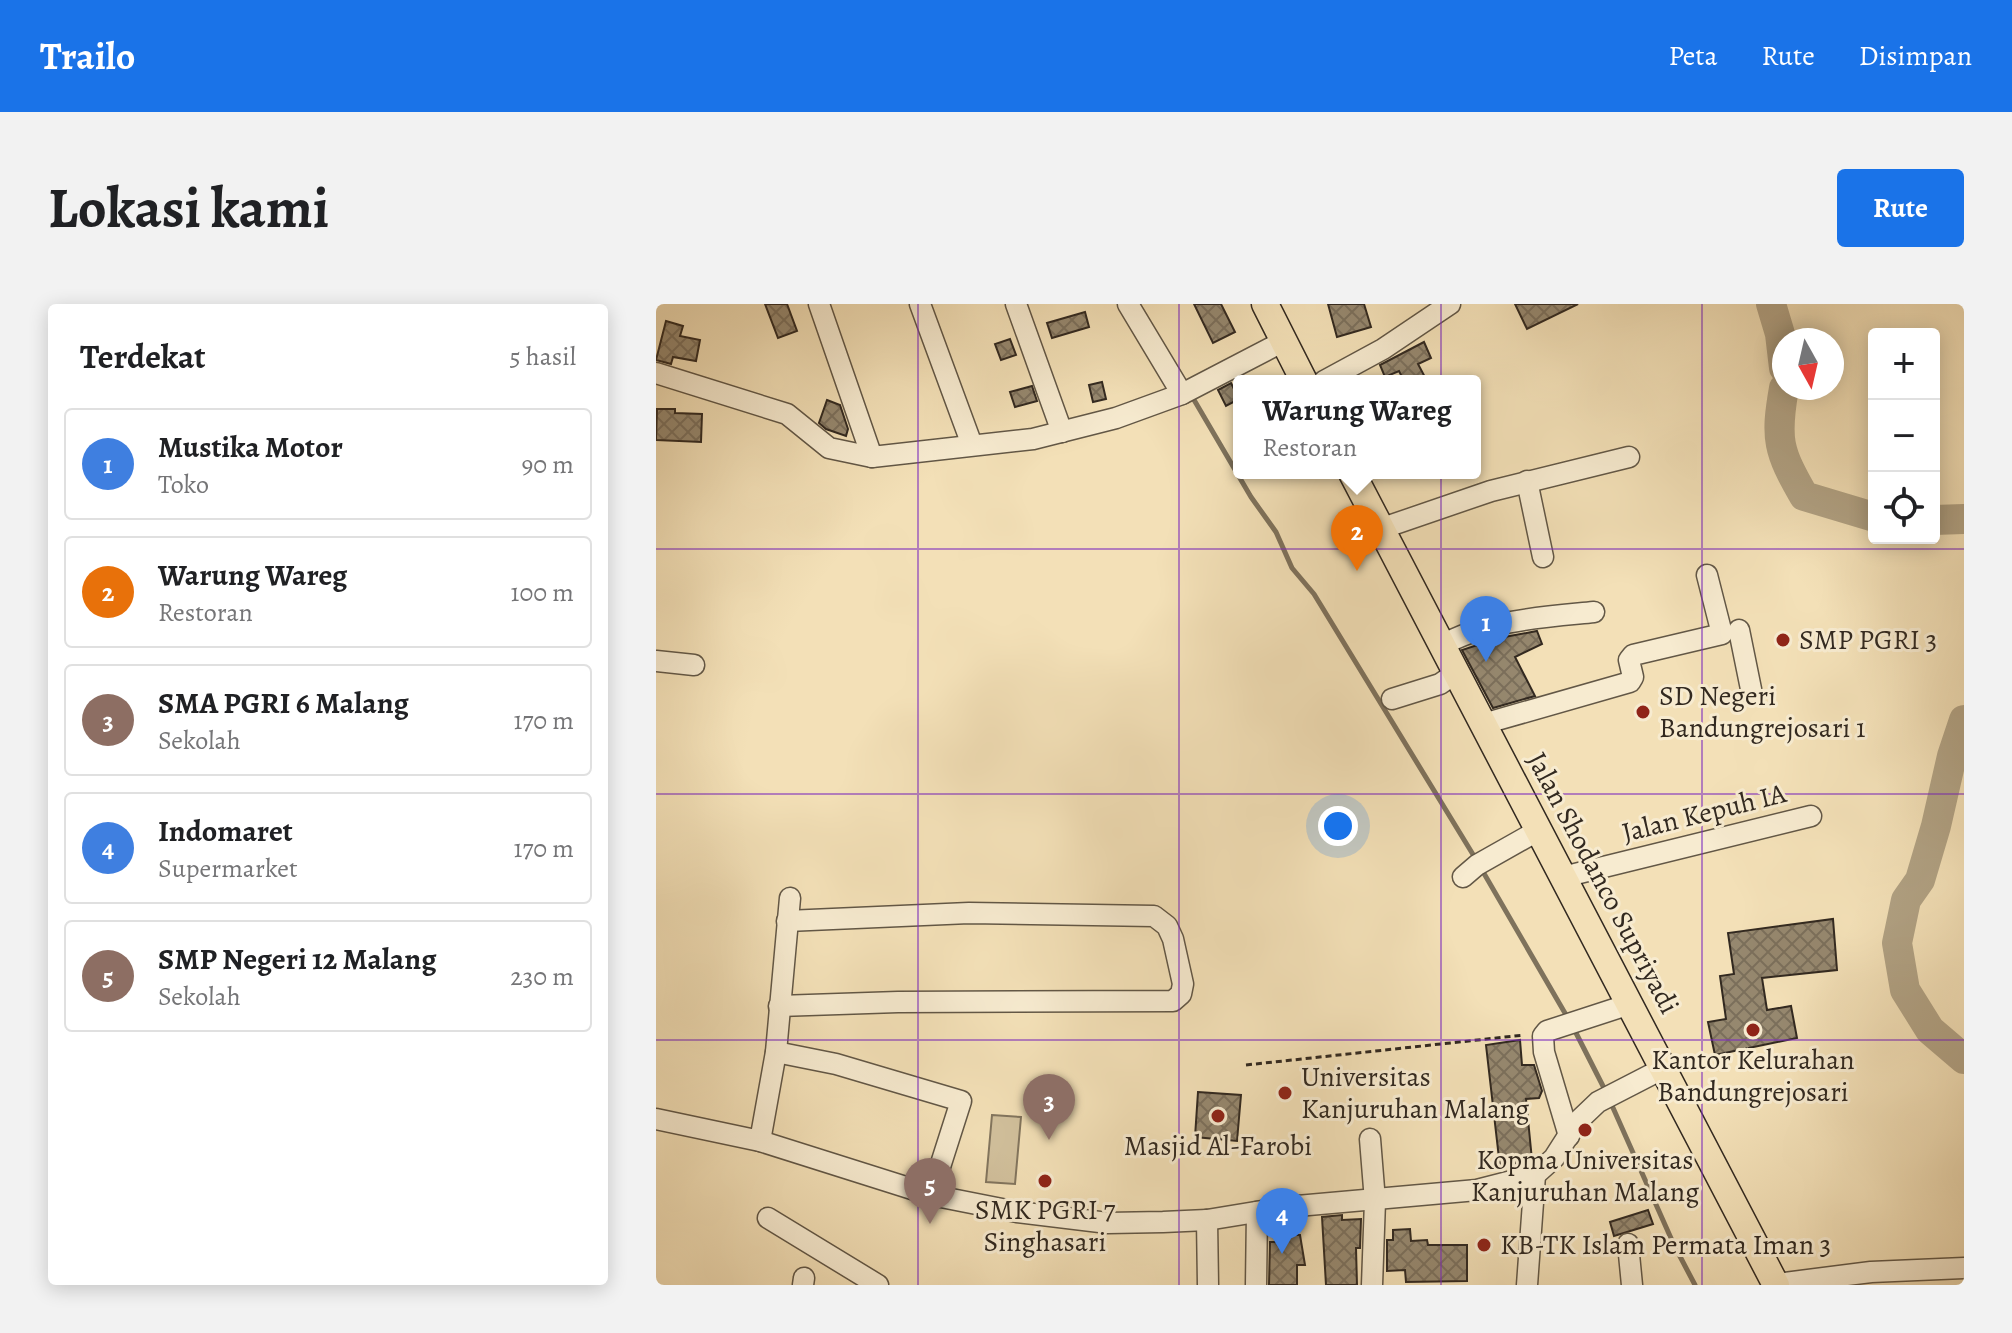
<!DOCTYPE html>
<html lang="id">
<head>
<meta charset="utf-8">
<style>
	:root { --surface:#fff; --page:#f2f2f2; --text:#202124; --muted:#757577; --line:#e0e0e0; --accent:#1a73e8 }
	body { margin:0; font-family:Alegreya,serif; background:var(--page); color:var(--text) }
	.controls { position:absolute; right:24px; top:24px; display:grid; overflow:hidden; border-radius:8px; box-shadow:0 4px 20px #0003 }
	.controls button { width:72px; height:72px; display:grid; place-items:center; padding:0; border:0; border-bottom:2px solid var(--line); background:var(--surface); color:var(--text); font:40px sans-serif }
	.compass { position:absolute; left:1116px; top:24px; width:72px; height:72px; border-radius:50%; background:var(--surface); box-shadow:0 4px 20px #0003; rotate:172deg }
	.you { position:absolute; left:682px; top:522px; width:28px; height:28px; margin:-20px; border:6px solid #fff; border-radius:50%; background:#1a73e8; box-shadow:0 0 0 12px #1a73e833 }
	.badge { display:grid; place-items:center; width:52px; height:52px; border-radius:50%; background:var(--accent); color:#fff; font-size:26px; font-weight:700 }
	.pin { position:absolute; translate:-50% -66px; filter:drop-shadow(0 2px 4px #0008) }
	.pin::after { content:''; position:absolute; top:42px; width:28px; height:24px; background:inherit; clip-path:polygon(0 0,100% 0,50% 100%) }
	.popup { position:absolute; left:577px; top:71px; width:248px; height:104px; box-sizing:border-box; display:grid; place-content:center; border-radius:8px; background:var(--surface); filter:drop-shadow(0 2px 6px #0005); font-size:26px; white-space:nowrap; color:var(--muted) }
	.popup b { font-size:30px; color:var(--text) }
	.popup::after { content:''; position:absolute; left:50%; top:100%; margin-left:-16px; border:16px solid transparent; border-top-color:var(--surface) }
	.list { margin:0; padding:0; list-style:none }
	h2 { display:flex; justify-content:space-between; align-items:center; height:104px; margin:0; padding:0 32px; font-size:34px }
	h2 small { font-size:26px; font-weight:400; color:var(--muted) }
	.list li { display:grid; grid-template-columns:52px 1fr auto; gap:24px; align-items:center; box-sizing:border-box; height:112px; margin:0 16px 16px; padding:0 16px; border:2px solid var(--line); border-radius:8px }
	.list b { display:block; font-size:30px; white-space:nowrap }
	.list p { margin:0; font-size:26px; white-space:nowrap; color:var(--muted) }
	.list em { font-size:26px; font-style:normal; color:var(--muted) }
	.icon { flex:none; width:44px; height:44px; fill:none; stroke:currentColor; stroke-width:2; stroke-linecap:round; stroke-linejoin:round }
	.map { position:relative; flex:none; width:1308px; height:981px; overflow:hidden; border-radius:8px }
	header { display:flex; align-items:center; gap:48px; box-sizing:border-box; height:112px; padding:0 40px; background:var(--accent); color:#fff }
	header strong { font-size:38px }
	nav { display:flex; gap:44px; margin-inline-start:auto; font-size:28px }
	.intro { display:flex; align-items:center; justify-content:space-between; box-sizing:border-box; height:192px; padding:0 48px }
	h1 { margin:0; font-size:56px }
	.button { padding:20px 36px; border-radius:8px; background:var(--accent); color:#fff; font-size:28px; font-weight:700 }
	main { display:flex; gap:48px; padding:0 48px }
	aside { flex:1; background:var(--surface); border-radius:8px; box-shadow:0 4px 20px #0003 }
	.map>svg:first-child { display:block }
	.grass { fill:#d2c19d; stroke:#82755e; stroke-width:2 }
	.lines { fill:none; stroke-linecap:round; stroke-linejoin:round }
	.stream { stroke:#7e725c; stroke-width:5 }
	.river { stroke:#b1a284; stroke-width:30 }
	.building { fill:url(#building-cross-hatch); stroke:#322920; stroke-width:2 }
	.minor-casing { stroke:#625746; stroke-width:23 }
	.major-casing { stroke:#322920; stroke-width:29 }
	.path { stroke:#322920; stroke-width:3; stroke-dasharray:6 4; stroke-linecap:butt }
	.minor { stroke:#f7ebd0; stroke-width:20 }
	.major { stroke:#f3e0b7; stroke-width:26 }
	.grid { fill:none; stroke:#7b2cbf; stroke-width:2; stroke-opacity:0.55 }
	.poi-dot { fill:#8f2418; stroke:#f7ebd0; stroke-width:3 }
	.labels { text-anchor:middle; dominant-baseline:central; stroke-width:6; stroke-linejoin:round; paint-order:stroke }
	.poi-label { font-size:28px; fill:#322920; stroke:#f7ebd0; text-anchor:start }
	.street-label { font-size:28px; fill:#322920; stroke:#f7ebd0 }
</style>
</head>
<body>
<header>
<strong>Trailo</strong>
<nav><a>Peta</a><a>Rute</a><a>Disimpan</a></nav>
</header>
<div class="intro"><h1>Lokasi kami</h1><a class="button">Rute</a></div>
<main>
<aside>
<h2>Terdekat<small>5 hasil</small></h2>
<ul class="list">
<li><span class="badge" style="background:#3f7fe0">1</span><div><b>Mustika Motor</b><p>Toko</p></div><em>90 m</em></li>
<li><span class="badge" style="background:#e8710a">2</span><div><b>Warung Wareg</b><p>Restoran</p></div><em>100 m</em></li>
<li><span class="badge" style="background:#8d6e63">3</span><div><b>SMA PGRI 6 Malang</b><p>Sekolah</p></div><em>170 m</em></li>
<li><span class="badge" style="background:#3f7fe0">4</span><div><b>Indomaret</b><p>Supermarket</p></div><em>170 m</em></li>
<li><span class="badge" style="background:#8d6e63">5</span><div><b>SMP Negeri 12 Malang</b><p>Sekolah</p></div><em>230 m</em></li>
</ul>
</aside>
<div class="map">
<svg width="1308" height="981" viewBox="0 0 1308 981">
	<defs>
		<pattern id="building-cross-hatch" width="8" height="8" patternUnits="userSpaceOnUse" patternTransform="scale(2)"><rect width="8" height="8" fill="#96886f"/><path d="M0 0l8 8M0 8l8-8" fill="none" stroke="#7b6f5b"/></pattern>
	</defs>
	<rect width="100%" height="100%" fill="#f3e0b7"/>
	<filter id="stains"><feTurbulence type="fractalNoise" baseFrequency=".0025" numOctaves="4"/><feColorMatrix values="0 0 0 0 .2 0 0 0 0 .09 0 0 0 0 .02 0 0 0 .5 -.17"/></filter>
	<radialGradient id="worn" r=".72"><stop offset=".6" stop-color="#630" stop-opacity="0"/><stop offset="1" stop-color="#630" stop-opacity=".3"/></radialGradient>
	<!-- grass -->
	<path class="grass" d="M336 811 365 813 359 880 330 878Z"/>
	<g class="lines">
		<!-- stream -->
		<g class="stream">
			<path d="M534 89 595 193 620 228 636 264 658 290 821 557"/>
			<path d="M826 566 913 716"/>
			<path d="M918 725 950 788"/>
			<path d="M954 797 1018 941 1039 981"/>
		</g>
		<!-- river -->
		<g class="river">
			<path d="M1115 0 1124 30 1128 64"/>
			<path d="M1128 84C1119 135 1122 147 1148 192L1218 213"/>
			<path d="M1278 216 1308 215"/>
			<path d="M1308 416 1296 452 1280 522 1264 576 1250 596 1241 639 1249 686 1274 726 1308 755"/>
		</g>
	</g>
	<!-- building -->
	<g class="building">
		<path d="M109 0H131L141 27 122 34Z"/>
		<path d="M538 0H565L579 28 557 39Z"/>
		<path d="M672 0H708L715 23 681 33Z"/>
		<path d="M859 0H922L871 25Z"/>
		<path d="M429 8 433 23 396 34 391 19Z"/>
		<path d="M10 17 27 22 24 32 44 36 40 57 17 53 15 60 0 56Z"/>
		<path d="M354 35 360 51 345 56 339 40Z"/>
		<path d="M768 38 775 54 762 60 771 77H748L743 67 729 73 724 61Z"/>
		<path d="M446 78 450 95 437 98 433 81Z"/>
		<path d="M575 79 583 95 570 102 562 86Z"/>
		<path d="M376 82 381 97 359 103 354 88Z"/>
		<path d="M171 96 184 101 192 125 190 132 170 125 163 119Z"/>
		<path d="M1 105H19V109L46 110 45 138 0 136Z"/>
		<path d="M881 327 886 340 859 353 879 392 837 404 806 346 843 334Z"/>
		<path d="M1177 615 1181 666 1106 674 1111 706 1135 702 1141 734 1059 751 1052 718 1070 715 1064 672 1078 670 1072 629Z"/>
		<path d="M864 736 866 761H878L886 787 883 794 870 795 876 856 844 863 830 741Z"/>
		<path d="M542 788 585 791 581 837 539 833Z"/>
		<path d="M992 906 997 920 958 932 954 918Z"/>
		<path d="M686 911V916L705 915 704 944H700L701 981H670L666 913Z"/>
		<path d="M754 925 755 937 771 936 772 941H811V977L750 978 749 966 731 967V936H737V926Z"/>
		<path d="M621 931H644L649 961H641V981H613L614 938H621Z"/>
	</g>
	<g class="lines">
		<defs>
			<g id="minor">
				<path d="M163 0 216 153"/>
				<path d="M264 0 316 141"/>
				<path d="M360 0 406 128"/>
				<path d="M472 0 526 90"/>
				<path d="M0 69 131 110 173 144 216 153 377 135 460 114 526 90 626 38"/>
				<path d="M668 77 727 45 794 0"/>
				<path d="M871 177 887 253"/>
				<path d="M724 225 835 187 973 153"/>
				<path d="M1083 326 1096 390"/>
				<path d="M785 342C830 316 888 313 938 308"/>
				<path d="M0 357 38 361"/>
				<path d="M736 395 784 380 800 369"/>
				<path d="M827 420 974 378 977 373 973 356 977 351 1066 330 1051 271"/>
				<path d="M807 573 821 561 883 526"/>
				<path d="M907 573 1155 512"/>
				<path d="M123 702 242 698 517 697 525 690 527 680 517 635 511 622 498 612 313 609 131 617"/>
				<path d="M120 748 180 760 305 797 275 891"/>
				<path d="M0 815 104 837 275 891 361 908 452 919 507 918 551 916 630 903 821 886 879 871 898 854 921 818 942 798 1008 764"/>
				<path d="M913 832 888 748 887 732 891 727 974 700"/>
				<path d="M714 835 719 897 716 981"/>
				<path d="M104 837 120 748 134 594"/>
				<path d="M112 914 222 981"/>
				<path d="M551 916 552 981"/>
				<path d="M972 940 976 981"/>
				<path d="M1120 980 1215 968 1308 964"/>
				<path d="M147 981 148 974"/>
				<path d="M600 981 601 908"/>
				<path d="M871 981 879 871"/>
			</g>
			<g id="major">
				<path d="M609 0 648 77"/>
				<path d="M696 169 1120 981"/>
			</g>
		</defs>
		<!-- minor casing -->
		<use href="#minor" class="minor-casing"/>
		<!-- major casing -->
		<use href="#major" class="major-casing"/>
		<!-- path -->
		<path class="path" d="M590 761 868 731"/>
		<!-- minor -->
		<use href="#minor" class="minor"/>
		<!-- major -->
		<use href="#major" class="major"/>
	</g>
	<!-- grid -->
	<path class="grid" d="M262 0V981M523 0V981M785 0V981M1046 0V981M0 245H1308M0 490H1308M0 736H1308"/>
	<!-- markers -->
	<g class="poi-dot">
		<circle cx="1127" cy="336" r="8"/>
		<circle cx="987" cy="408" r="8"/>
		<circle cx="1097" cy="726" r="8"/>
		<circle cx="629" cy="789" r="8"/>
		<circle cx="562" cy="812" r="8"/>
		<circle cx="929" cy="826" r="8"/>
		<circle cx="389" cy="877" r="8"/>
		<circle cx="828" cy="941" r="8"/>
	</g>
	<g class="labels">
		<!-- poi labels -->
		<g class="poi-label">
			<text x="1143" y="336">SMP PGRI 3</text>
			<text x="1003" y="392">SD Negeri<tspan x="1003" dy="32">Bandungrejosari 1</tspan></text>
			<text x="1097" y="756" text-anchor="middle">Kantor Kelurahan<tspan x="1097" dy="32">Bandungrejosari</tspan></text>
			<text x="645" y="773">Universitas<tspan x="645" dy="32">Kanjuruhan Malang</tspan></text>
			<text x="562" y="842" text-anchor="middle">Masjid Al-Farobi</text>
			<text x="929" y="856" text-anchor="middle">Kopma Universitas<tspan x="929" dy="32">Kanjuruhan Malang</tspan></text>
			<text x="389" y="906" text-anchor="middle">SMK PGRI 7<tspan x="389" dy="32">Singhasari</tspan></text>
			<text x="844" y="941">KB-TK Islam Permata Iman 3</text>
		</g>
		<!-- street labels -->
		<g class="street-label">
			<text transform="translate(1048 509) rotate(-14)">Jalan Kepuh IA</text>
			<text transform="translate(947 579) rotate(62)">Jalan Shodanco Supriyadi</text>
		</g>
	</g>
	<rect width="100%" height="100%" filter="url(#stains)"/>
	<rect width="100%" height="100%" fill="url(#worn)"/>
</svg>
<div class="controls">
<button>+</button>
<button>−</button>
<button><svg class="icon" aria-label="locate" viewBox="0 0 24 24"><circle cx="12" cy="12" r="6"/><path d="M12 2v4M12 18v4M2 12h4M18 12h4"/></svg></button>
</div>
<svg class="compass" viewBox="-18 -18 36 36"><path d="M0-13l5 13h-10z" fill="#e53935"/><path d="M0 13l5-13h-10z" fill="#757577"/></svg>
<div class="you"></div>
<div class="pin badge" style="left:830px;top:358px;background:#3f7fe0">1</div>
<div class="pin badge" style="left:701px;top:267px;background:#e8710a">2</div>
<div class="popup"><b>Warung Wareg</b>Restoran</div>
<div class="pin badge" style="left:393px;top:836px;background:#8d6e63">3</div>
<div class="pin badge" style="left:626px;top:950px;background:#3f7fe0">4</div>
<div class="pin badge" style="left:274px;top:920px;background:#8d6e63">5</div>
</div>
</main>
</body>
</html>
